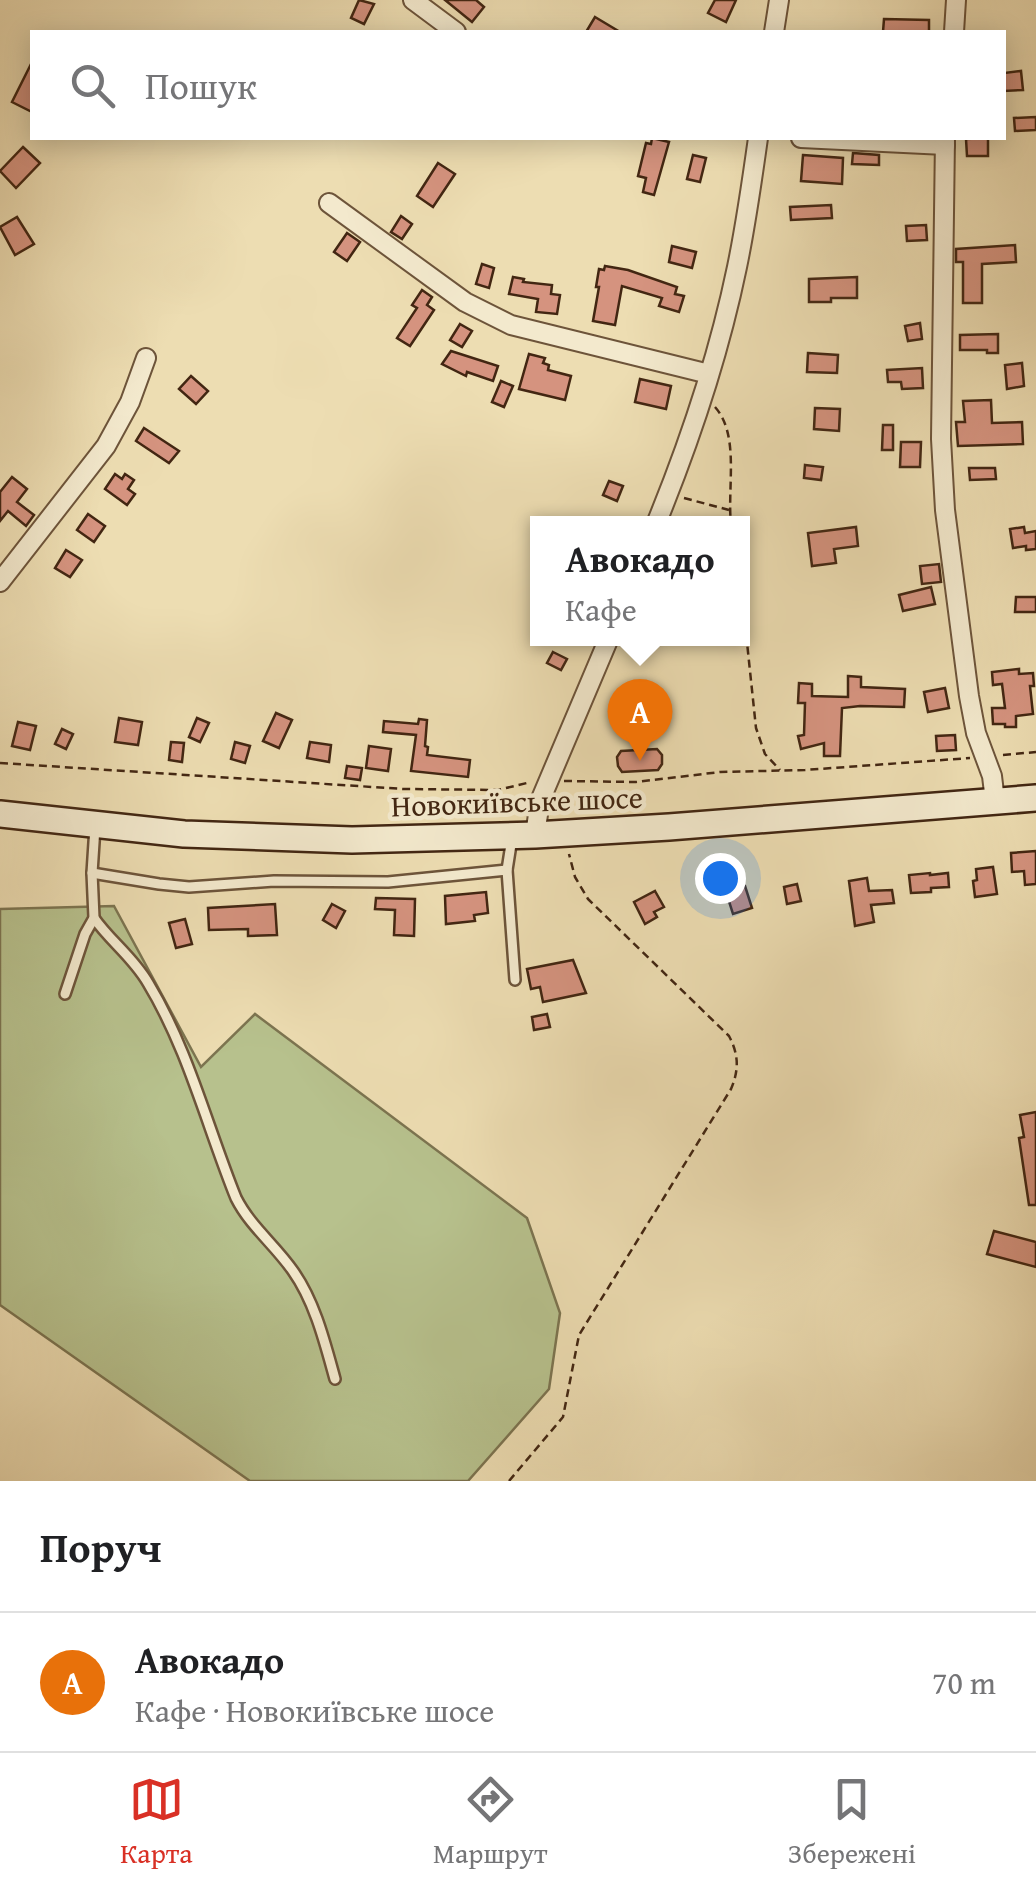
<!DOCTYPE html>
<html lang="uk">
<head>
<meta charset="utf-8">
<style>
	:root { --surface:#fff; --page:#f2f2f2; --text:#202124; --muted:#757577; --line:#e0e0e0; --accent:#d93025 }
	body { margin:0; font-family:"Gentium Book Plus",serif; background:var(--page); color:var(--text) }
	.you { position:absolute; left:720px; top:878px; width:35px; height:35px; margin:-25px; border:8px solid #fff; border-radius:50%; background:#1a73e8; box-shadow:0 0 0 15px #1a73e833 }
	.badge { display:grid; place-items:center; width:65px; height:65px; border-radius:50%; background:var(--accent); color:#fff; font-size:32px; font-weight:700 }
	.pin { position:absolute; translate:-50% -82px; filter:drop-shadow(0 2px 5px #0008) }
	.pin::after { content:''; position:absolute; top:52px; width:35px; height:30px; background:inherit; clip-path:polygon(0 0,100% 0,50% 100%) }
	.popup { position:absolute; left:530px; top:516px; width:220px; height:130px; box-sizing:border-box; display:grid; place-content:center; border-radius:0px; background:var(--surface); filter:drop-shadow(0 2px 8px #0005); font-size:32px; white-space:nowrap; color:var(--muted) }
	.popup b { font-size:38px; color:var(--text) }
	.popup::after { content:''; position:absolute; left:50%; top:100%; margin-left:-20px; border:20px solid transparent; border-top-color:var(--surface) }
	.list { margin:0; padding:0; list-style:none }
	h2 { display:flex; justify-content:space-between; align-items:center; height:130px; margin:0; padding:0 40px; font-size:42px }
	h2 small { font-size:32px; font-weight:400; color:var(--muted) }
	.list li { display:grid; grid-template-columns:65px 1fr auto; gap:30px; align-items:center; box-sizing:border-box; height:140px; padding:0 40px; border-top:2px solid var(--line) }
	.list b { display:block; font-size:38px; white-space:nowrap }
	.list p { margin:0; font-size:32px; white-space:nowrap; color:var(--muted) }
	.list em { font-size:32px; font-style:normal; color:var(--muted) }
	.icon { flex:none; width:55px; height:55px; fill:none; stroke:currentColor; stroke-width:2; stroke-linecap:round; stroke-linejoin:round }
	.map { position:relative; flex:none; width:1036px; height:1481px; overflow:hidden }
	.search { position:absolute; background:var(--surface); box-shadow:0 5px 25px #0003; left:30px; right:30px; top:30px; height:110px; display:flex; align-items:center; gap:25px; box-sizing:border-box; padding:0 35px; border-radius:0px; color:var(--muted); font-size:38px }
	.sheet { height:270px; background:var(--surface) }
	nav { display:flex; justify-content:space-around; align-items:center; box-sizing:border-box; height:140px; border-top:2px solid var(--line); background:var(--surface); font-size:28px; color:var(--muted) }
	nav a { display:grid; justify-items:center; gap:5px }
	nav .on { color:var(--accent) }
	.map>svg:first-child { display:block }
	.green { fill:#b7c18d; stroke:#7c7450; stroke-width:2.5 }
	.building { fill:#d5937f; stroke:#422612; stroke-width:2.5 }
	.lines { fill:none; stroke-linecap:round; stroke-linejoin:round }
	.service-casing { stroke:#6d543a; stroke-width:14 }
	.minor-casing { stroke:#6d543a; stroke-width:22 }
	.secondary-casing { stroke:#422612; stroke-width:30 }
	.path { stroke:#422612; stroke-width:2.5; stroke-dasharray:8 5; stroke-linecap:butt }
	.service { stroke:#f3e9cd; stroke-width:9 }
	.minor { stroke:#f3e9cd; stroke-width:18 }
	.secondary { stroke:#f3e9cd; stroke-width:25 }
	.labels { text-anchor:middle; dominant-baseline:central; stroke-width:9; stroke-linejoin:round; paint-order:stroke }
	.street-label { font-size:30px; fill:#422612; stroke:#f3e9cd }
</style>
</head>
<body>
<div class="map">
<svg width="1036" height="1481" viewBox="0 0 1036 1481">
	<rect width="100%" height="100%" fill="#edddb2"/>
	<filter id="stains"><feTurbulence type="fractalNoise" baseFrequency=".002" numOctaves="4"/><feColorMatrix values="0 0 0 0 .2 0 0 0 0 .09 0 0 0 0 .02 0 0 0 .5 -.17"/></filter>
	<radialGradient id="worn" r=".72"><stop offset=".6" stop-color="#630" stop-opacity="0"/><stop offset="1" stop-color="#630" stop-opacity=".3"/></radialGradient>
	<!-- green -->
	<path class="green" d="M114 906 201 1067 255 1014 527 1218 560 1313 549 1389 468 1481H250L0 1305V909Z"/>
	<!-- building -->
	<g class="building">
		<path d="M359 0 374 4 364 24 351 18Z"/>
		<path d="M445 0H476L484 7 472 22Z"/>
		<path d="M715 0H736L726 22 708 13Z"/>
		<path d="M595 17 620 32H586Z"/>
		<path d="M884 19 929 20V32H883Z"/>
		<path d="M32 62V112L12 102Z"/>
		<path d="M1021 71 1023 90 1004 91V73Z"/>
		<path d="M1036 117V130L1015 131 1014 118Z"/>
		<path d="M652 138 669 142 654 195 643 192 646 178 638 176 646 143 651 144Z"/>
		<path d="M988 138V156H967L966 139Z"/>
		<path d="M23 147 40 163 16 188 0 171Z"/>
		<path d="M853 153 879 155V165L852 164Z"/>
		<path d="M693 155 706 158 700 182 687 179Z"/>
		<path d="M803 155 843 158 842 184 801 181Z"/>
		<path d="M438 163 455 174 433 207 417 196Z"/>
		<path d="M831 205 832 218 791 220 790 207Z"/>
		<path d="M401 216 412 224 402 239 391 232Z"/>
		<path d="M17 217 34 244 15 255 0 227Z"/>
		<path d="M926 225 927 240 907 241 906 226Z"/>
		<path d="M347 233 360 242 347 261 334 252Z"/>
		<path d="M1015 245 1016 262 982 264V303H963V262H956V249Z"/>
		<path d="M672 246 696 252 692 268 669 262Z"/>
		<path d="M482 264 494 268 489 288 476 284Z"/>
		<path d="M605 266 628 270 677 287 675 294 684 296 679 312 659 306 662 298 622 286 615 325 593 321 599 287H596L599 269 604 270Z"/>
		<path d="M513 277 524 279 523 282 552 285 551 294 560 295 557 314 536 312 538 299 509 294Z"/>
		<path d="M857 277V298H831V302H809V279Z"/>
		<path d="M422 290 432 297 427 305 434 310 410 346 397 338 417 308 412 305Z"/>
		<path d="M920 323 922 339 908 341 905 326Z"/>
		<path d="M460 324 472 331 462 347 450 340Z"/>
		<path d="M998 334V353H987V350H960V335Z"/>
		<path d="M451 351 498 366 493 381 467 372 466 376 442 364Z"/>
		<path d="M808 353 838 355 837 373 807 372Z"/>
		<path d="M529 354 545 358 543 363 549 365 548 370 571 376 565 400 519 389Z"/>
		<path d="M1022 363 1024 386 1007 389 1005 365Z"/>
		<path d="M922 368 923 388 902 389 901 382H888L887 370Z"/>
		<path d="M191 376 208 391 196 404 179 389Z"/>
		<path d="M640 379 671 386 666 409 635 402Z"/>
		<path d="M501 381 513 386 504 407 492 402Z"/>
		<path d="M991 400 992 423 1022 422 1023 444 958 446 956 422H965L963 401Z"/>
		<path d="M815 408 840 409 839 431 814 429Z"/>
		<path d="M883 425H893V450H882Z"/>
		<path d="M144 428 179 451 169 463 136 441Z"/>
		<path d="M901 442H921L920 467H900Z"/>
		<path d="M805 465 823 467 821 480 804 478Z"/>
		<path d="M969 468H995L996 479 970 480Z"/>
		<path d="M115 474 122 479 125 474 134 480 128 489 135 494 127 505 105 489Z"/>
		<path d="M12 477 27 489 17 502 34 515 26 526 8 511 0 521V492Z"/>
		<path d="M609 481 623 486 617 501 603 495Z"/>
		<path d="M88 514 105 526 94 542 77 530Z"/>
		<path d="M856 527 858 546 834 549 836 563 812 566 808 533Z"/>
		<path d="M1024 527 1025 533 1036 531V549L1026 550V546L1013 548 1010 529Z"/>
		<path d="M66 550 82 560 70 577 55 568Z"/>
		<path d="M939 564 941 582 922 584 920 566Z"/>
		<path d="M931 587 935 604 903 611 899 595Z"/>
		<path d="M1016 597H1036V612H1015Z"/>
		<path d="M553 652 567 659 561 670 547 663Z"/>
		<path d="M1019 669V674L1033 673 1034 686H1030L1033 714 1016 716V727H1005V724H993L992 708H1005L1002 684 993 685 992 672Z"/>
		<path d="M848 676 861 677V687L905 689 904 707 860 706 842 708 840 756H824V743L801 749 798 736 804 735 805 703H798L799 683 812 684V696L848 697Z"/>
		<path d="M945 688 949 708 928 712 924 692Z"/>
		<path d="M276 713 292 720 279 748 263 741Z"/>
		<path d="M119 718 142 722 138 745 115 742Z"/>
		<path d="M197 718 209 723 200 742 189 737Z"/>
		<path d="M419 719 427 720 425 746 428 747 427 755 470 760 468 777 411 771 416 735 383 732 384 721 418 724Z"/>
		<path d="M18 722 36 726 30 750 12 746Z"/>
		<path d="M62 729 73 734 66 749 55 744Z"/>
		<path d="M955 735 956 750 937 751 936 736Z"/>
		<path d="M171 742 184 743 182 762 169 760Z"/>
		<path d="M235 742 250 746 245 763 231 759Z"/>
		<path d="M310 742 331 745 329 762 307 758Z"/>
		<path d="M369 746 391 749 388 771 366 768Z"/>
		<path d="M657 749 662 755V764L658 770 622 772 618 766 617 757 621 751Z"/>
		<path d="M347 766 362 768 360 780 345 778Z"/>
		<path d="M1036 851V884L1025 885 1024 871 1012 872 1011 853Z"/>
		<path d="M993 867 997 894 975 897 973 881 977 880 976 869Z"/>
		<path d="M930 873V875L948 873 949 887 931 888V892L911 893 909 875Z"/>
		<path d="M867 878 869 891 892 890 894 903 871 905 874 922 855 926 849 881Z"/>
		<path d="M797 884 801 901 787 904 784 887Z"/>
		<path d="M745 886 752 908 733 914 726 892Z"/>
		<path d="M655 891 664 907 654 912 657 917 645 924 634 902Z"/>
		<path d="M486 892 488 913 474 915 475 921 446 924 445 896Z"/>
		<path d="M376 898 415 899 414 936 394 935 395 910 375 909Z"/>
		<path d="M275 904 277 935 248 936V929L209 930 208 908Z"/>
		<path d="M332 904 345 911 336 928 323 920Z"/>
		<path d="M185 919 192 944 176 948 169 923Z"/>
		<path d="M573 960 586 993 543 1002 540 987 531 989 527 969Z"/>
		<path d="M547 1014 550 1027 534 1030 532 1017Z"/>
		<path d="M1036 1112V1205H1029L1019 1138 1024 1137 1020 1115Z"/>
		<path d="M994 1231 1036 1242V1267L987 1254Z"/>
	</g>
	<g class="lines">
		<defs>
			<g id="service">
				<path d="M512 838 507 870 515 980"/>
				<path d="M92 873 159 884 189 887 274 881 388 882 507 870"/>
				<path d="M94 918C110 941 133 957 148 983 188 1049 207 1126 236 1198 250 1226 275 1245 293 1271 315 1302 325 1343 335 1379"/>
				<path d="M65 994 85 934 94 918 92 873 95 827"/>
			</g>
			<g id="minor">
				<path d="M413 0 456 32"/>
				<path d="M774 32 779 0"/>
				<path d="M954 32 956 0"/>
				<path d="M801 138 945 145"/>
				<path d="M945 138 941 439 945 510 969 696 976 733 992 776 995 801"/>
				<path d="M329 203 465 302 511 325 709 374"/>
				<path d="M656 524C690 441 719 354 737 267 746 224 752 181 758 138"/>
				<path d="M0 582 106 446 130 402 146 358"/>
				<path d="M535 835 540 801 609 638"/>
			</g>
			<path id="secondary" d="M0 814 184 834 352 840 535 835 669 827 1036 798"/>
		</defs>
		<!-- service casing -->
		<use href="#service" class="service-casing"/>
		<!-- minor casing -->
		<use href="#minor" class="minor-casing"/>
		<!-- secondary casing -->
		<use href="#secondary" class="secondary-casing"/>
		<!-- path -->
		<g class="path">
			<path d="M715 407C740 435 727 487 731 524"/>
			<path d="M684 498 729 510"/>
			<path d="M742 595 756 728 765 754 780 770"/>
			<path d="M1003 755 1036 752"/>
			<path d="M0 763 404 789 498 790 531 782"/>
			<path d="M564 781 636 782 720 772 805 770 970 758"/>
			<path d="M509 1481 563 1417 579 1335 731 1089C739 1070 739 1055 729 1036L588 899 575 877 569 854"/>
		</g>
		<!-- service -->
		<use href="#service" class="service"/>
		<!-- minor -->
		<use href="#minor" class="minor"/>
		<!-- secondary -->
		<use href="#secondary" class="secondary"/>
	</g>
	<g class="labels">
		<!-- street labels -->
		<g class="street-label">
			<text transform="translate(517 801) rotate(-2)">Новокиївське шосе</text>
		</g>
	</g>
	<rect width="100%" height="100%" filter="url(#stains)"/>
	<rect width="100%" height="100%" fill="url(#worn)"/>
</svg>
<div class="you"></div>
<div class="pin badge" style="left:640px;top:761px;background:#e8710a">A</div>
<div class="popup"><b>Авокадо</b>Кафе</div>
<div class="search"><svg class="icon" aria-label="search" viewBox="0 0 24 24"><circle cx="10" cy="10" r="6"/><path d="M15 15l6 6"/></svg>Пошук</div>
</div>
<section class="sheet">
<h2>Поруч<small></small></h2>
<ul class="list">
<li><span class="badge" style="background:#e8710a">A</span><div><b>Авокадо</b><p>Кафе · Новокиївське шосе</p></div><em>70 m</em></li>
</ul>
</section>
<nav>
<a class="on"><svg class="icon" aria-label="map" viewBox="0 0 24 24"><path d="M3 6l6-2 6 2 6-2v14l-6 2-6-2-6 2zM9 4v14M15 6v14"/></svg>Карта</a>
<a><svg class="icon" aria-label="directions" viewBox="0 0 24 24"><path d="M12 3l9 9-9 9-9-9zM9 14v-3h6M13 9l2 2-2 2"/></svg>Маршрут</a>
<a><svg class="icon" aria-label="saved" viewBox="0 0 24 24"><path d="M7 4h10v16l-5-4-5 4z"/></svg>Збережені</a>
</nav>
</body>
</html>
